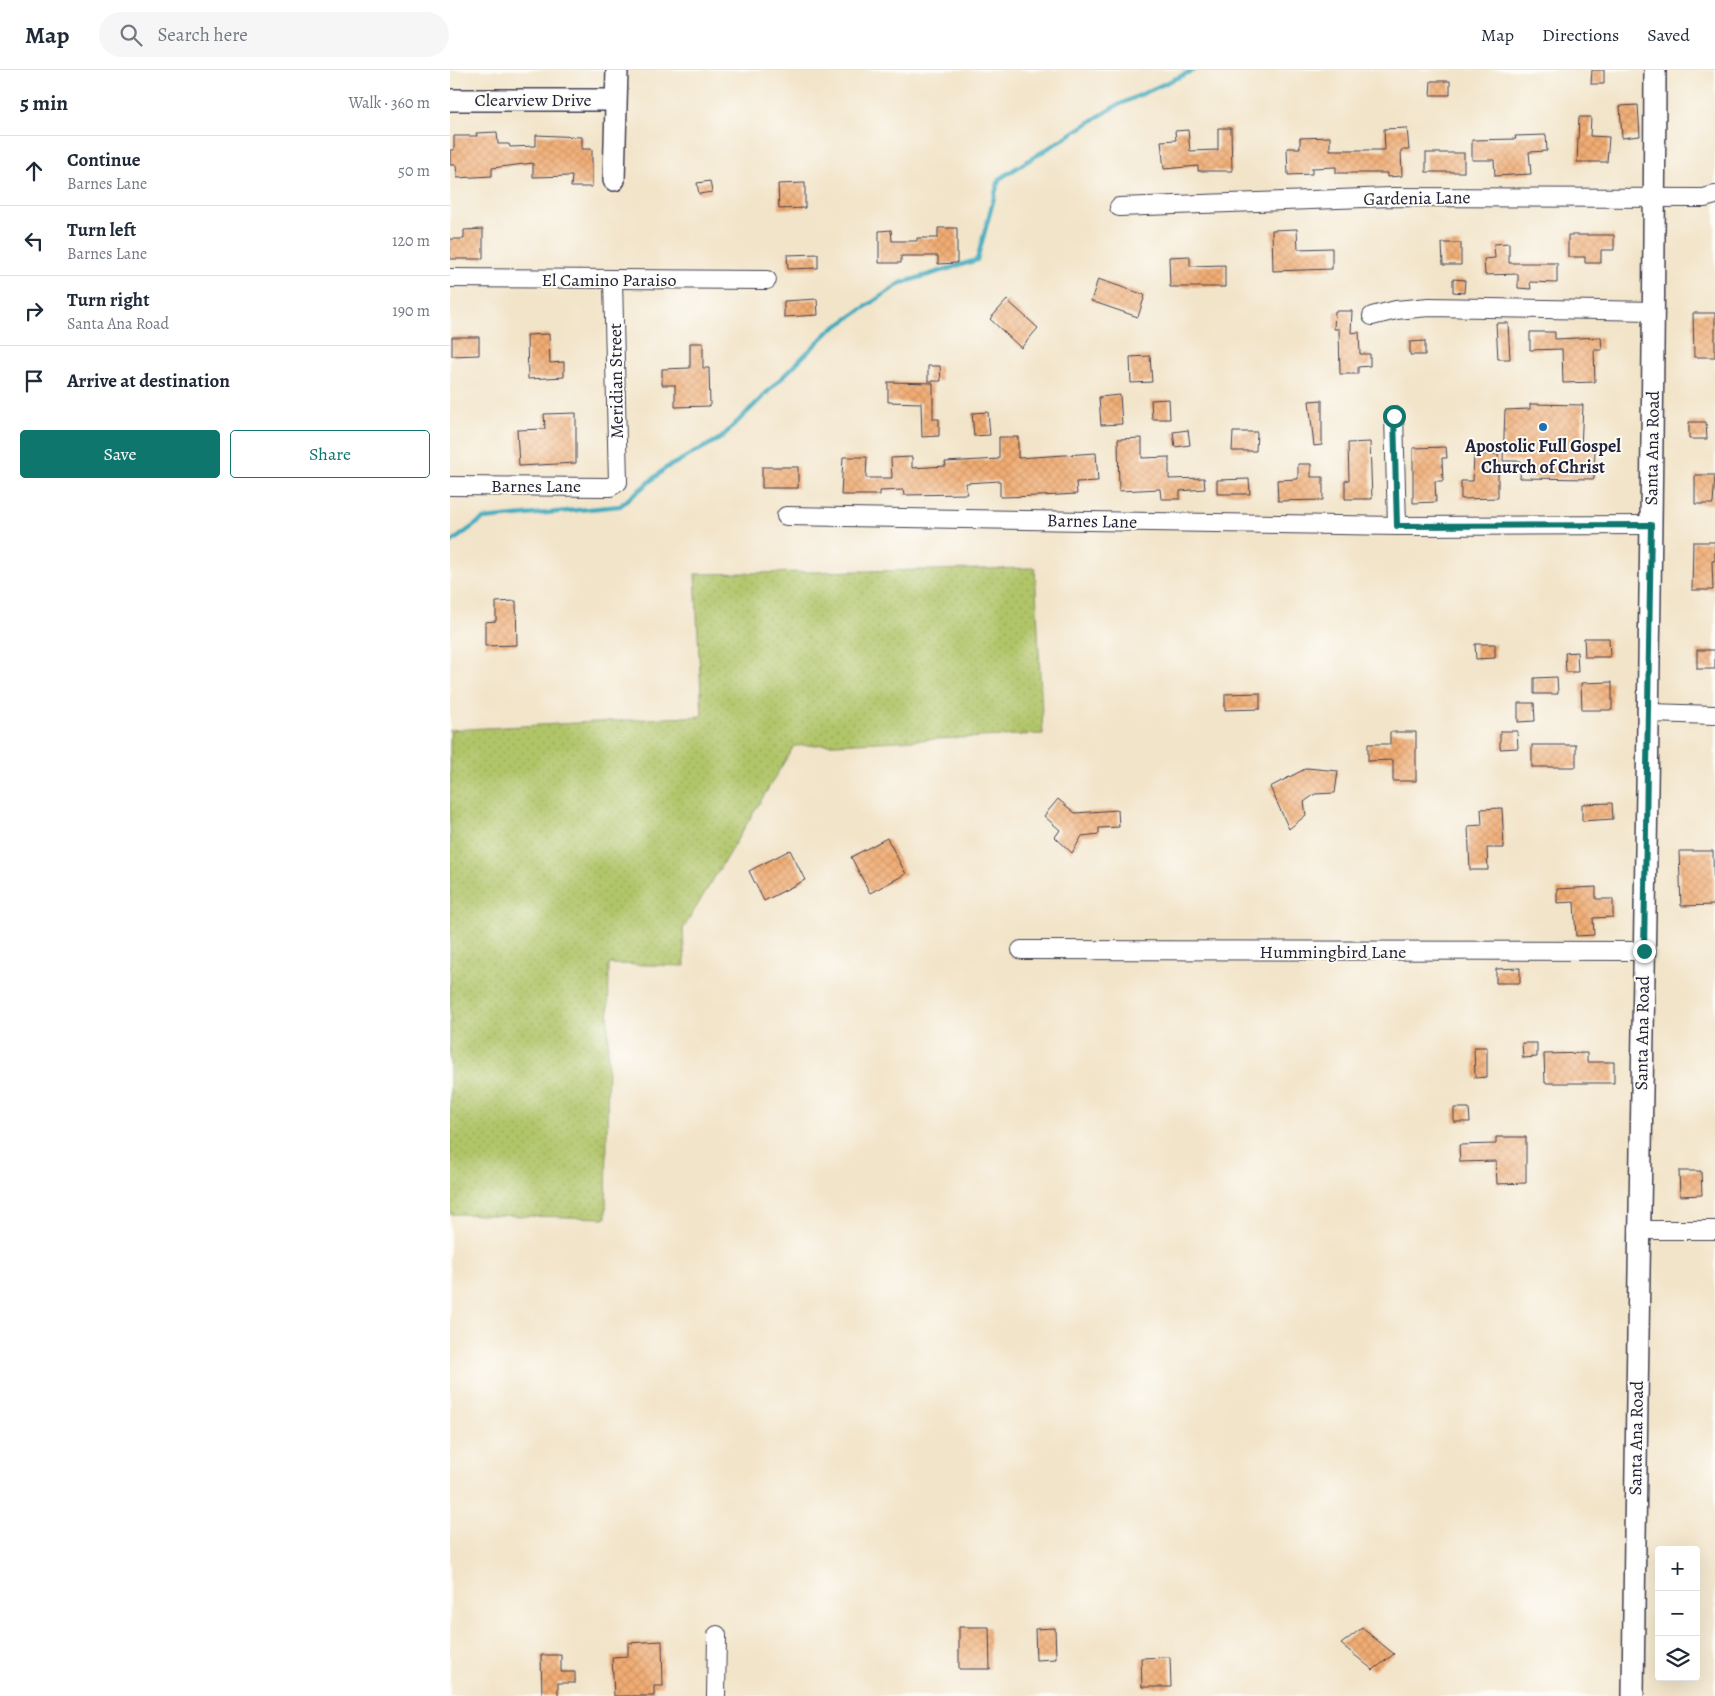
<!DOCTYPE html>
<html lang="en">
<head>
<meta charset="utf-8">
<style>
	:root { --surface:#fff; --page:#f6f6f7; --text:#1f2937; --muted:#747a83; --line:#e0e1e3; --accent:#0f766e }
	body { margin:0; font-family:Alegreya,serif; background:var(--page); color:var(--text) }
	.controls { position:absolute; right:15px; bottom:15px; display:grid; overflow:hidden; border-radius:5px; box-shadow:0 5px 20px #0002 }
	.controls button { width:45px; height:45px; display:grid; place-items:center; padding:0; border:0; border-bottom:1px solid var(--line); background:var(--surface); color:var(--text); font:25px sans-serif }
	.stop { position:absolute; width:15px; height:15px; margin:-11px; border:4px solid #0f766e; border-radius:50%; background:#fff }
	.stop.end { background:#0f766e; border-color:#fff; box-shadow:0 1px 5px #0008 }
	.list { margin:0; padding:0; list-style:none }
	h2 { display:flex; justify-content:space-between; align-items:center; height:65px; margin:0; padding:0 20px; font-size:21px }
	h2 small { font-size:16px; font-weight:400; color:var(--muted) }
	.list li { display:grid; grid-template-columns:32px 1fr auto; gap:15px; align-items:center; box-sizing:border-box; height:70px; padding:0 20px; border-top:1px solid var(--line) }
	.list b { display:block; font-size:19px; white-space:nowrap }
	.list p { margin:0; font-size:16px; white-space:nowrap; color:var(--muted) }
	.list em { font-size:16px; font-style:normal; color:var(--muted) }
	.actions { display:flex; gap:10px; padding:15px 20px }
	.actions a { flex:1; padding:11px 0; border:1px solid var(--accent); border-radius:5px; text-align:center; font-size:18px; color:var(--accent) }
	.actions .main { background:var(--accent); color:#fff }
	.icon { flex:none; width:28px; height:28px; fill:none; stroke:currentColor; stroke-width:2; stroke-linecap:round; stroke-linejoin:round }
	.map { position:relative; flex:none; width:1265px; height:1626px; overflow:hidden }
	header { display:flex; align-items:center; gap:30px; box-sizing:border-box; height:70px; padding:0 25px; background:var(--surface); border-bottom:1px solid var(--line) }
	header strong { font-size:24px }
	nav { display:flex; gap:28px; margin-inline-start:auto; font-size:18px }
	.search { width:350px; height:45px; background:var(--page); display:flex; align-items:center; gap:12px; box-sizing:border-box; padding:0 18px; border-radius:28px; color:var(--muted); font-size:19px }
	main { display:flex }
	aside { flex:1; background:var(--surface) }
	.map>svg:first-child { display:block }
	.grass { fill:url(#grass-dots); stroke:#697352 }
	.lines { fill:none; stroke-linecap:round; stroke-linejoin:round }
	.stream { stroke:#3eaabd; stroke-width:4.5 }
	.building { fill:url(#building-cross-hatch) }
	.minor-casing { stroke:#413f50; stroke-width:20 }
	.tertiary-casing { stroke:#413f50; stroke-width:24 }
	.minor { stroke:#fff; stroke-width:18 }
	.tertiary { stroke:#fff; stroke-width:21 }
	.route { stroke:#0f766e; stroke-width:6 }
	.poi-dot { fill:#1f6fb2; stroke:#fdfcf7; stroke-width:2 }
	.labels { text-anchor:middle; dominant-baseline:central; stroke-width:4; stroke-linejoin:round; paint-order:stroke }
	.street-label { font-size:18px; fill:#22223b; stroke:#fdfcf7 }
	.poi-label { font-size:18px; font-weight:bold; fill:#22223b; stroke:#fdfcf7 }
</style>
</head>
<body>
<header>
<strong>Map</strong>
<div class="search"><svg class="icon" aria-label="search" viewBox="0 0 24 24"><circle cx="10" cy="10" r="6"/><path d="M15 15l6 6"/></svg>Search here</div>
<nav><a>Map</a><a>Directions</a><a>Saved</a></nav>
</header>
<main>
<aside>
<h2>5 min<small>Walk · 360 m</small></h2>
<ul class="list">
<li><svg class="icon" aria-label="ahead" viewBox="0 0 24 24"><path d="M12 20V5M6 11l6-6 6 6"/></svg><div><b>Continue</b><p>Barnes Lane</p></div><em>50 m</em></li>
<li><svg class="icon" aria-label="left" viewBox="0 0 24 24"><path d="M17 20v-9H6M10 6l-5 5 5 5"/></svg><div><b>Turn left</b><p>Barnes Lane</p></div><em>120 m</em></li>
<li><svg class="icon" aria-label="right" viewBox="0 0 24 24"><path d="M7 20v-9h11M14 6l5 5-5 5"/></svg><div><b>Turn right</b><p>Santa Ana Road</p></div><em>190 m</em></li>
<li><svg class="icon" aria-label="arrive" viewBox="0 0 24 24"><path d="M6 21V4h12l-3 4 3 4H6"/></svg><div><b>Arrive at destination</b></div></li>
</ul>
<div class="actions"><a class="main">Save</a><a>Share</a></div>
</aside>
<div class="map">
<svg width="1265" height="1626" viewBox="0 0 1265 1626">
	<defs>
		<pattern id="grass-dots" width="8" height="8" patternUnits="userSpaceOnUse" patternTransform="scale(1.25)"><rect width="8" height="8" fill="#b0c468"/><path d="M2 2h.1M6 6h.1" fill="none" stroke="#97a85b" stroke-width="1.8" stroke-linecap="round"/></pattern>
		<pattern id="building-cross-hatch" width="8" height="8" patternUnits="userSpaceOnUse" patternTransform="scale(1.25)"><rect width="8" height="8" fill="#f1ac73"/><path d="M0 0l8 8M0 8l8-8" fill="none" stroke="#ce9464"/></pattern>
	</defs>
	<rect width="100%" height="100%" fill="#fdfcf7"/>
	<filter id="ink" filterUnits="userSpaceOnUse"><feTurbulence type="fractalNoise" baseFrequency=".02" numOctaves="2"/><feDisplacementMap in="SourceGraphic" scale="10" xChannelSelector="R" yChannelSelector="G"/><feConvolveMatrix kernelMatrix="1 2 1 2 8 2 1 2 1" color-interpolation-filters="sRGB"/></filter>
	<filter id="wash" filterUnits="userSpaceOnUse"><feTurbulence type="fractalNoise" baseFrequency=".0096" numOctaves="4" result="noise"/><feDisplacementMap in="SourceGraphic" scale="20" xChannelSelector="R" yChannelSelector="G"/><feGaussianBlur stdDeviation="1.12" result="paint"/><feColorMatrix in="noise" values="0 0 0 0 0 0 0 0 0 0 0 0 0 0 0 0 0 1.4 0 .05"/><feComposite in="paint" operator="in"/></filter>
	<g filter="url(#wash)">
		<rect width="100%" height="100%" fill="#f2e4c9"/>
		<!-- grass -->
		<path class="grass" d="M585 498 593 664 344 676 233 859 235 896 159 894 156 1148 0 1144V660L252 646 245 504Z"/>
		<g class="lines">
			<!-- stream -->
			<path class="stream" d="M0 473 33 449 170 436 216 398 271 368 378 262 451 213 527 190 549 109 664 37 744 0"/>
		</g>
		<g id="blocks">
			<!-- building -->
			<g class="building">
				<path d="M1142 0H1154V14H1141Z"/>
				<path d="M981 11H1000V25H980Z"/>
				<path d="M1188 35 1190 66 1172 68 1170 36Z"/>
				<path d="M1129 47H1141L1140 66 1159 67 1157 92H1127Z"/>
				<path d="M768 58H781L782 101H748V96L714 99 711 71 726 70 725 61 738 60 740 81 768 80Z"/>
				<path d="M957 58 959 80H951L952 106 937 107V103H886V97L862 98V104L838 105 837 78H850V68L880 67V80H935L934 59Z"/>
				<path d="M47 62 48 74H59L60 77 86 76V65L132 67V79H142V117H121L122 106 83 107V93L42 98V106L7 108 6 95H0V80H4V66H27L26 63Z"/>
				<path d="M1096 65 1097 81 1079 82 1081 104 1045 106 1044 90H1022V70L1066 69 1065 66Z"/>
				<rect x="976" y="83" width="38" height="19"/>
				<path d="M260 111 262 122 249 124 247 113Z"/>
				<path d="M355 113V138L329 139 328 114Z"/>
				<path d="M488 158H507V193L488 194V186H451V193H429V161L441 160 442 171H467V168H488Z"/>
				<path d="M33 159V189H0V169H14V160Z"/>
				<path d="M847 159 848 179 882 178V199L823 201 822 160Z"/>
				<path d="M1118 165H1164V180H1151V193H1135V187H1118Z"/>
				<path d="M992 173H1011V195H993Z"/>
				<path d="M1059 173V193H1107V213L1080 212 1081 219 1068 218V204L1035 205 1034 189 1045 188 1044 174Z"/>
				<path d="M368 184V198L338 199 337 185Z"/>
				<path d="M740 186V196L775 195V217H720L719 187Z"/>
				<path d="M648 209 695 225 688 247 641 231Z"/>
				<path d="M1003 209 1015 210 1014 223 1003 222Z"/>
				<path d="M367 229 368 245 334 247V231Z"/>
				<path d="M557 230 588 258 571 278 540 249Z"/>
				<path d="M885 241H902L901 263 909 262 910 284H920V296L908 297V304H890L889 259H884Z"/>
				<path d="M1243 243H1265V287H1244Z"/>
				<path d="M1046 253H1058L1060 289H1048Z"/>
				<path d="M1080 262H1105V269L1151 267 1152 280H1144L1145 312 1113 313 1112 279 1080 280Z"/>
				<path d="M99 264 100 293 114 292V307L78 309 77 265Z"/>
				<path d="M2 267H29V285L2 286Z"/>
				<path d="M975 271V285H960V272Z"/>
				<path d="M240 273H253V298H259L260 336 225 337V315H212V299L240 298Z"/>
				<path d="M700 286 702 312 681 313 680 287Z"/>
				<path d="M478 296H490L491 311H478Z"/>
				<path d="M438 312 483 313V349H489V366L472 367 471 333 438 332Z"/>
				<path d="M670 325 672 354 651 355 649 327Z"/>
				<path d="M719 329 720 349H702L701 330Z"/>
				<path d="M872 330V375L864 376 859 331Z"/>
				<path d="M1080 334 1133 335 1131 378 1145 379 1144 409 1070 408 1071 391H1053L1055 340 1080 339Z"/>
				<path d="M538 342 540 365 524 366 522 343Z"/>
				<path d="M126 343V393L69 396 67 360 95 359 94 344Z"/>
				<path d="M1239 352H1256L1257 369H1239Z"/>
				<path d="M738 360 740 375 725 377 723 362Z"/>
				<path d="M783 362H807L806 381H782Z"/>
				<path d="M549 367H568V388L646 383 648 411 626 412 627 424 590 426 550 427V411L516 413 517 424 454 425 453 420 430 421V425H391L393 387H417L416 408H442L441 388 462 387V398L496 396 495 392 549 389Z"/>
				<path d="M692 368V388L719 387V409L754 408 755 419 730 421V429H711L710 419 669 421 668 369Z"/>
				<path d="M920 372 922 429H895V411L899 410 898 373Z"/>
				<path d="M996 377 997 388H992L993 411H985L986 432 963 433V378Z"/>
				<path d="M1024 384H1048V428L1011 429V411H1023Z"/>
				<path d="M848 394H861V407H873V430L828 431 827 410 848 409Z"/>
				<rect x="312" y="397" width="36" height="21"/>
				<path d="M1245 405H1265L1263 434H1245Z"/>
				<path d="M799 409 800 424H767V410Z"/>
				<path d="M1243 472H1265V491H1262L1263 520H1242Z"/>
				<path d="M66 531 67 575 35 576V552L46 551V532Z"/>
				<path d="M1134 568H1159L1160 587H1135Z"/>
				<path d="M1025 574H1045V588L1026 589Z"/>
				<rect x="1247" y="580" width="18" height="19"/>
				<path d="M1127 582 1128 602H1116L1115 583Z"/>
				<path d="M1107 607 1108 624H1084V608Z"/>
				<path d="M1162 612V640H1132L1131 613Z"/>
				<path d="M810 623V639L775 640V624Z"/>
				<path d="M1068 633H1084L1085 651 1068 652Z"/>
				<path d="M1050 661H1067L1068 678 1050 679Z"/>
				<path d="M940 662H966V711H943V690L918 691V674H940Z"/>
				<rect x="1082" y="675" width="44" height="22"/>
				<path d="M857 698 888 701 885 723 865 724 854 732 856 745 839 759 820 717Z"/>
				<path d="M608 729 625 743 668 740 669 757 649 758V764L632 766 622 783 605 767 610 760 594 746Z"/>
				<path d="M1162 733 1163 749 1132 751V734Z"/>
				<path d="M1052 738 1054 778H1037L1038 800H1020L1018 756 1032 755 1031 739Z"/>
				<path d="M437 768 456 804 420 823 401 787Z"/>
				<path d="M340 780 355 810 314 831 299 801Z"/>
				<path d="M1229 781H1263L1264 835 1231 836Z"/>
				<path d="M1146 817V829H1163V847L1143 848 1144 865 1126 866 1124 832 1107 833V819Z"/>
				<path d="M1070 898V913H1046V899Z"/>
				<path d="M1072 973H1087V987L1073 988Z"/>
				<path d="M1024 977H1037V1007L1025 1008Z"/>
				<path d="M1137 983V992H1164V1013H1095L1094 984Z"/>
				<path d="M1004 1038H1019L1020 1052H1004Z"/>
				<path d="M1046 1067H1076V1113L1047 1114 1046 1091 1010 1092 1009 1075 1046 1074Z"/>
				<path d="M1229 1101H1251L1252 1125 1230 1126Z"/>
				<path d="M509 1557H539L540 1599H509Z"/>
				<path d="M605 1558 606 1589 586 1590 585 1559Z"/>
				<path d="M912 1558 944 1584 923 1600 891 1574Z"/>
				<path d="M212 1571 213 1616H204V1626H164L162 1587 178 1586V1573Z"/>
				<path d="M91 1585H111V1602H125V1613H108V1626H92Z"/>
				<path d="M720 1587 721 1617H692L691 1588Z"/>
			</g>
		</g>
	</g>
	<g filter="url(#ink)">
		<use href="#blocks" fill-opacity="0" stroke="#413f50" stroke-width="1"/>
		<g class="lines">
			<defs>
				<g id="minor">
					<path d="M669 137 941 127 1254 128 1265 125"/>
					<path d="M0 208 317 210"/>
					<path d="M922 246 946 240 979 237 1204 241"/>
					<path d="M944 346 947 456"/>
					<path d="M0 416 160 417 168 412 163 211"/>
					<path d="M336 446 947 456 1201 455"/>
					<path d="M1199 643 1265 645"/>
					<path d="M571 880 1194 881"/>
					<path d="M1188 1160H1265"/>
					<path d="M266 1626 267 1565"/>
				</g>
				<g id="tertiary">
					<path d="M0 30H165"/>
					<path d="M164 110 167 0"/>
					<path d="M1183 1626C1189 1084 1203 542 1205 0"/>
				</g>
			</defs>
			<!-- minor casing -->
			<use href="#minor" class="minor-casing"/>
			<!-- tertiary casing -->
			<use href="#tertiary" class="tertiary-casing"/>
			<!-- minor -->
			<use href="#minor" class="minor"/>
			<!-- tertiary -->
			<use href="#tertiary" class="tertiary"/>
		</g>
	</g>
	<g class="lines" filter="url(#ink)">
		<!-- route -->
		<path class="route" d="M944 346 947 456 1201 455 1194 881"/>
	</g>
	<!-- markers -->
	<circle class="poi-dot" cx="1093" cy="357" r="5"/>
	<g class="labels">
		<!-- street labels -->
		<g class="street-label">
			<text x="83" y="30">Clearview Drive</text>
			<text transform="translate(967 128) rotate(-1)">Gardenia Lane</text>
			<text x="159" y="210">El Camino Paraiso</text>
			<text transform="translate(166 311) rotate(-91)">Meridian Street</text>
			<text transform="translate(1202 378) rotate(-89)">Santa Ana Road</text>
			<text x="86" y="416">Barnes Lane</text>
			<text transform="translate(642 451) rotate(1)">Barnes Lane</text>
			<text x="883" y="882">Hummingbird Lane</text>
			<text transform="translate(1192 963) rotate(-89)">Santa Ana Road</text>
			<text transform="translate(1186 1368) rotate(-89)">Santa Ana Road</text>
		</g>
		<!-- poi labels -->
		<g class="poi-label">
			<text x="1093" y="376">Apostolic Full Gospel<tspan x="1093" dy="21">Church of Christ</tspan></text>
		</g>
	</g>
</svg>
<div class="controls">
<button>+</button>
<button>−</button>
<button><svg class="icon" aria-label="layers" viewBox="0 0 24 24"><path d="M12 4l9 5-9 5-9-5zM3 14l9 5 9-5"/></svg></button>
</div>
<div class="stop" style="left:944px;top:346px"></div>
<div class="stop end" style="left:1194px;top:881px"></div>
</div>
</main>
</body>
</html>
